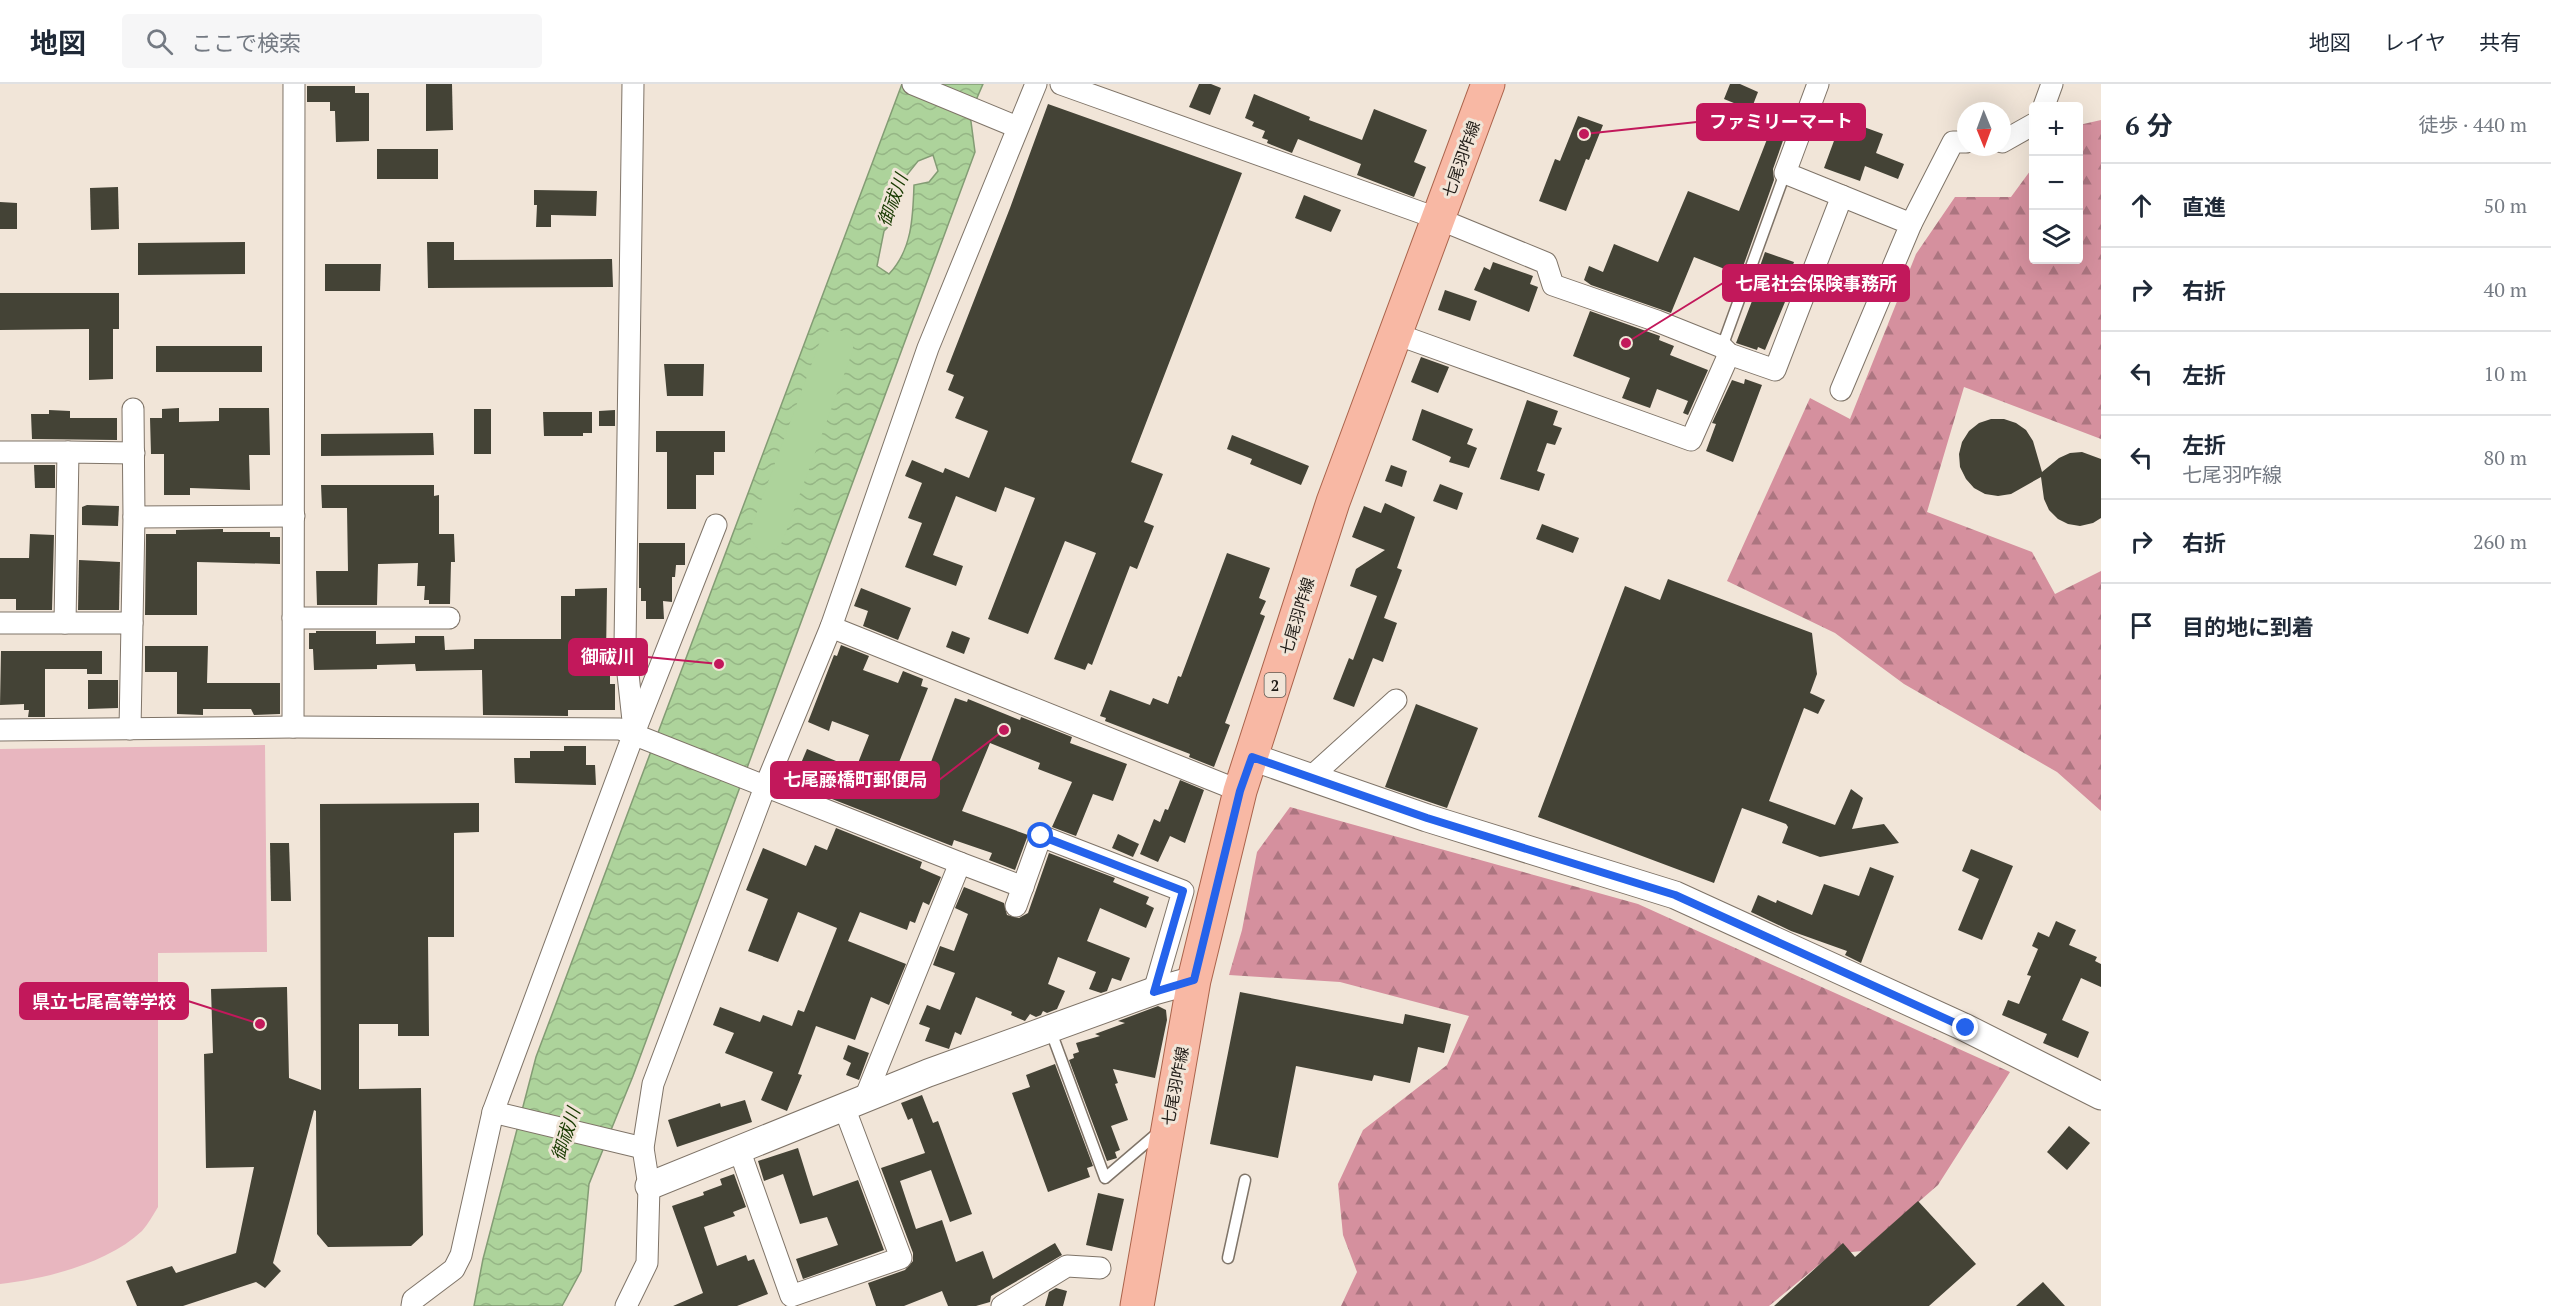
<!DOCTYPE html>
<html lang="ja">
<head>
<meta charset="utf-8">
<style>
	:root { --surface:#fff; --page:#f6f6f7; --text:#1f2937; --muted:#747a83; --line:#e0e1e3 }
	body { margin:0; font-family:"PT Serif","Noto Sans JP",serif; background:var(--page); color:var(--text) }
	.controls { position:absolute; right:18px; top:18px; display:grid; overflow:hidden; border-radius:6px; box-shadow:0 6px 24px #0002 }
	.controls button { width:54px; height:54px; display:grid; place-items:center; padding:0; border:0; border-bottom:2px solid var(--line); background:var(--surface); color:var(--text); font:30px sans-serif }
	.compass { position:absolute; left:1957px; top:18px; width:54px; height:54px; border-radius:50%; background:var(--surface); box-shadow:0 6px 24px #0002; rotate:179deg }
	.stop { position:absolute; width:18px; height:18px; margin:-14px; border:4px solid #2563eb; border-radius:50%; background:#fff }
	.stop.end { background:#2563eb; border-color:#fff; box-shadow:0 2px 6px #0008 }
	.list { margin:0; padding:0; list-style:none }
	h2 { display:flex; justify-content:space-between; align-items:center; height:78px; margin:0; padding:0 24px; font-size:26px }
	h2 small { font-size:20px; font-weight:400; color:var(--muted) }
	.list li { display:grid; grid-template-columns:39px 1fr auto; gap:18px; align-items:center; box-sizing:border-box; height:84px; padding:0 24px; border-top:2px solid var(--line) }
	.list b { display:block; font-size:22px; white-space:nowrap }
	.list p { margin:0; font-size:20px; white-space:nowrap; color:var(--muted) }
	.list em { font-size:20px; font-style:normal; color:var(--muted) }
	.icon { flex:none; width:33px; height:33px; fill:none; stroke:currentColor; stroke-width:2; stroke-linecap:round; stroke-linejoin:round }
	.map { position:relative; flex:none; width:2101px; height:1222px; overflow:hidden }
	header { display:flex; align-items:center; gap:36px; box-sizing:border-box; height:84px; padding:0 30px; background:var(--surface); border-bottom:2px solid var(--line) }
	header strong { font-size:28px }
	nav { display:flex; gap:33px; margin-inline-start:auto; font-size:21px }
	.search { width:420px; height:54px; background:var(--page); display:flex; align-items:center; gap:15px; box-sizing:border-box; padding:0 21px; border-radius:6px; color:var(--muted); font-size:22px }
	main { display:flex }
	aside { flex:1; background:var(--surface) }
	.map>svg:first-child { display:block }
	.green { fill:#e8b6bf }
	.forest { fill:url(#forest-firs) }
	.water { fill:url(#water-waves); stroke:#839c74; stroke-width:1.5; fill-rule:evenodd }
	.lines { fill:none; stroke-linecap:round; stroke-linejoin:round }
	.river { stroke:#add39b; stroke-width:34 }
	.building { fill:#444336 }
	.service-casing { stroke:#7f7468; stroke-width:13 }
	.minor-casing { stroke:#7f7468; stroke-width:23 }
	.tertiary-casing { stroke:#7f7468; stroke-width:29 }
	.primary-casing { stroke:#aa634b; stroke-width:35 }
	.service { stroke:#fff; stroke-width:10 }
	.minor { stroke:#fff; stroke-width:21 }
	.tertiary { stroke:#fff; stroke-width:27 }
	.primary { stroke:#f8b8a4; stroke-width:33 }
	.route { stroke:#2563eb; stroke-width:8 }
	.labels { text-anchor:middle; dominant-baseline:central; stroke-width:6; stroke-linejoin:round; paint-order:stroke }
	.shield { fill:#f1e5d8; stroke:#5f5952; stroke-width:1.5 }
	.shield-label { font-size:15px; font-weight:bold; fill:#211d18 }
	.street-label { font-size:16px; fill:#211d18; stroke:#f1e5d8 }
	.water-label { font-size:18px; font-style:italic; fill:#183a00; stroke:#f1e5d8 }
	.leader { fill:none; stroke:#c2185b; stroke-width:2 }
	.callout-dot { fill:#c2185b; stroke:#f1e5d8; stroke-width:2 }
	.callout { fill:#c2185b; stroke:#c2185b; stroke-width:2 }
	.callout-label { font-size:18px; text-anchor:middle; font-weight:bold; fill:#fff }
</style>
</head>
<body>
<header>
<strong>地図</strong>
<div class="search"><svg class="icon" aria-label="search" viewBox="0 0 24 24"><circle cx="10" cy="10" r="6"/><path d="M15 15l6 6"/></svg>ここで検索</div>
<nav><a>地図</a><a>レイヤ</a><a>共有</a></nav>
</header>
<main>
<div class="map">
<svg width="2101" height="1222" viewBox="0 0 2101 1222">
	<defs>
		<pattern id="forest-firs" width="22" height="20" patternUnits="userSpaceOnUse" patternTransform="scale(1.5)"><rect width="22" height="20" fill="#d5909e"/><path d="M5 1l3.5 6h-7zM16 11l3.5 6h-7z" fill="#ac7580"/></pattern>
		<pattern id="water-waves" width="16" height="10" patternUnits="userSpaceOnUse" patternTransform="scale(1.5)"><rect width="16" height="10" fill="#add39b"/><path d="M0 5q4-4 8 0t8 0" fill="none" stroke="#95b585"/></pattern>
	</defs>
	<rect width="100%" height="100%" fill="#f1e5d8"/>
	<!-- green -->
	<path class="green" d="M265 661 267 868 158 869V1123C153 1131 148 1140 142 1147 108 1179 46 1195 0 1200V665Z"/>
	<!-- forest -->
	<g class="forest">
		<path d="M2101 36V355L1964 303 1927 428 2032 468 2055 510 2101 487V727L2057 688 1904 600 1835 549 1727 497 1810 314 1850 335 1916 170 1955 113H2011L2033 83 2034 176H2078L2079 41Z"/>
		<path d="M1290 723 1638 820 2010 988 1938 1101 1862 1167 1832 1170 1769 1222H1341L1357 1188 1343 1151 1338 1100 1363 1046 1447 981 1469 932 1340 898 1229 891 1242 846 1257 768Z"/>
	</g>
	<!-- water -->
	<path class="water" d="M902 0H983L970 30 975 68 633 992 589 1100 581 1187 562 1222H474L483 1175 536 973ZM933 71 938 87 929 98 914 101C913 133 912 166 889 190L877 182 884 147 891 140 903 108 906 92 918 77ZM819 301 822 313 812 343 809 364 801 386 788 414 784 413C782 390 793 308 819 301Z"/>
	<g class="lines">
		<!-- river -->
		<path class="river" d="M767 450 836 263"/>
	</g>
	<!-- building -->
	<g class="building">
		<path d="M426 0H452L453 46 426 47Z"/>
		<path d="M1199 0H1211L1221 4 1210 31 1189 23Z"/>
		<path d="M1730 0H1740L1758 8 1751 26 1724 15Z"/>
		<path d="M307 2H355V9H369V57L336 58 335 27H330V18H307Z"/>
		<path d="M1254 10 1310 33 1309 36 1362 56 1374 25 1427 46 1414 78 1426 83 1414 113 1357 91 1361 80 1298 55 1292 69 1267 59 1268 56 1262 54 1265 47 1252 42 1254 38 1245 34Z"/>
		<path d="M1048 20 1242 89 1131 378 1163 390 1144 438 1154 442 1137 485 1130 482 1092 581 1088 579 1085 586 1054 575 1096 469 1065 457 1028 550 988 535 1035 414 1005 403 996 428 956 412 933 471 963 482 956 502 905 483 922 439 908 434 922 399 905 392 912 376 943 389 945 384 969 394 988 347 955 334 964 313 948 306 954 291 946 288 1010 124Z"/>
		<path d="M1578 32 1603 41 1589 76 1586 75 1566 127 1539 117 1555 75 1560 77Z"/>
		<path d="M1842 35 1883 50 1876 69 1904 80 1898 95 1865 82 1860 97 1824 84Z"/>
		<path d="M1771 45 1785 51 1773 85 1774 96 1740 191 1694 173 1671 229 1591 201 1584 196 1589 182 1603 188 1614 160 1658 178 1688 107 1739 127Z"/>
		<rect x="377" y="65" width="61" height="30"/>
		<path d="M118 103 119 145 91 146 90 104Z"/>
		<path d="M534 106 597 107 596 132 551 131V143H536L537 121H534Z"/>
		<path d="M1304 111 1341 126 1331 148 1295 134Z"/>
		<path d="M0 118 17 119V145H0Z"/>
		<path d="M245 158V190L138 191V159Z"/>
		<path d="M427 158H454V176L612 175 613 203 428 204Z"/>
		<path d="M1765 168 1794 178 1789 192 1795 194 1765 266 1758 263 1757 266 1736 259 1752 217 1748 216Z"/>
		<path d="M1493 178 1533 192 1530 200 1538 203 1529 228 1474 206 1484 183 1490 186Z"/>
		<path d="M325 180H381L380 207H325Z"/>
		<path d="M1445 206 1477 217 1470 237 1438 226Z"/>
		<path d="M0 209H119V245H113V295L89 296V245L0 246Z"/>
		<path d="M1590 227 1660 252 1659 256 1674 262 1670 271 1708 286 1688 331 1683 329 1688 317 1657 305 1650 324 1622 314 1630 294 1573 272Z"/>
		<rect x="156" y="262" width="106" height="26"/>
		<path d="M1421 273 1449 283 1438 309 1411 298Z"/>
		<path d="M664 280H704L703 312H667Z"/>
		<path d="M1745 295 1762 301 1733 378 1706 367 1716 340 1712 339 1732 296 1744 300Z"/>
		<path d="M1527 316 1558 327 1553 341 1562 344 1555 361 1547 359 1537 387 1545 390 1539 407 1500 395Z"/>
		<path d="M179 324V338L219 337V324H269L270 371H249L250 406 190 404V411H164V370H151L150 334H162V325Z"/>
		<rect x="474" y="325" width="17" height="45"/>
		<path d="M1422 325 1473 345 1467 360 1477 364 1469 384 1449 378 1451 373 1412 356Z"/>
		<path d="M49 326 70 327V334H117V356L32 355 31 330H49Z"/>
		<path d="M615 326V342H599V327Z"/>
		<path d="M543 328H592V349H583V352H544Z"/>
		<path d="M1991 335H2004L2016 339 2026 346 2033 357 2042 388 2059 374 2070 369 2082 368 2101 375V434L2093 439 2080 442 2068 440 2058 435 2049 426 2044 415 2041 393 2011 410 1998 412 1985 410 1974 404 1966 395 1960 383 1959 370 1962 358 1969 347 1979 339Z"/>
		<path d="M656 347H725V368H714V391H696V425H667V368H656Z"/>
		<path d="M433 349 434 371 321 372V350Z"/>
		<path d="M1232 351 1309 382 1301 401 1250 380 1252 375 1227 365Z"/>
		<path d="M34 381H55V404H35Z"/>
		<path d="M1391 381 1407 387 1402 403 1385 397Z"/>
		<path d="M1440 400 1463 409 1457 426 1433 417Z"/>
		<path d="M321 401H434V412L439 411V450H454L455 478H451L450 520H429V516H424L425 502H417L418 479 378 480 377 521H317L316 487H348L347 424H322Z"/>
		<path d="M1385 419 1415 433 1397 484 1402 486 1384 534 1397 539 1383 578 1373 574 1354 623 1333 615 1349 574 1353 576 1377 512 1350 502 1356 485 1385 466 1352 453 1364 422 1381 429Z"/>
		<path d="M87 421 119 422 118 442 82 441V423Z"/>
		<path d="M1542 440 1579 454 1573 469 1536 455Z"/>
		<path d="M223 445V448H270V453H280V480L197 478V531H145L146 450H176V446Z"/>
		<path d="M30 450 54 451 52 526H16V515H0V474H29Z"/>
		<path d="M639 459H685V481H676L675 493H672V518L663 517 664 535H646V517H641V504H639Z"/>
		<path d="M1227 469 1270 484 1259 514 1266 517 1260 530 1265 532 1225 639 1230 641 1214 683 1189 673 1190 670 1105 637 1106 634 1100 632 1110 606 1150 621 1153 614 1168 620 1178 592 1181 593Z"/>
		<path d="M79 476 120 478 119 526H78Z"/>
		<path d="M1668 495 1812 549 1817 590 1810 609 1825 616 1818 630 1804 624 1769 717 1835 741 1851 705 1863 714 1852 745 1884 740 1899 759 1820 773 1782 759 1788 743 1786 740 1742 724 1714 799 1538 733 1625 502 1660 516Z"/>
		<path d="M607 504 606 573H610V600H615V626H568V632L483 631 482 586 416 587 415 580 377 581V585L314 586 313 565H309V549H316V547H376V560L415 559V552H444L445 566 474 565V555H561V512H575V505Z"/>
		<path d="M861 504 911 524 898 556 863 542 868 527 854 522Z"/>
		<path d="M952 547 970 554 964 570 946 563Z"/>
		<path d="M841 561 869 572 863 586 898 599 903 587 923 595 921 602 928 604 891 699 919 710 955 614 967 618 968 615 1020 636 1021 633 1072 653 1070 659 1127 680 1113 717 1093 710 1076 752 1052 743 1072 698 1038 685 1040 679 990 659 962 727 1028 751 1015 786 989 776 992 769 954 756 952 762 786 697 793 681 799 684 807 665 853 684 855 678 858 679 869 651 832 637 829 647 808 638 834 571 837 572Z"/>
		<path d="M145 562H208L207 599H280V630L254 631 251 625H203V631L177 630V588H145Z"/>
		<path d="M1 567H102V590H87V585H45V633H28L29 626H24V620L0 621Z"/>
		<path d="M88 596H118V624L88 625Z"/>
		<path d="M1416 620 1478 644 1447 724 1385 703Z"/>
		<path d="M564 662H586V681H595L596 701 515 699 514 674H530V667H564Z"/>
		<path d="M1180 696 1204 706 1185 759 1170 752 1158 778 1140 770 1154 735 1160 738 1165 725 1168 726Z"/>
		<path d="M479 719V748L454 749V853H428L429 952H398V940H359V1005L421 1004 423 1151 411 1162 328 1163 317 1150 316 1027 314 1026 273 1179 281 1187 265 1204 256 1198 183 1222H137L126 1197 172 1182 176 1189 236 1169 254 1083 206 1084 204 970 213 969 211 905 287 903 289 994 321 1006 320 720Z"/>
		<path d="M836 744 922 778 920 784 941 793 929 821 923 818 915 839 910 837 907 846 860 828 848 857 906 880 889 921 871 913 855 956 816 942 798 990 802 991 787 1027 761 1016 773 988 725 969 734 949 713 941 720 923 760 938 763 931 792 942 798 926 804 928 837 844 798 828 778 878 748 867 768 815 746 806 763 764 806 782 815 761 827 766Z"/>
		<path d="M1118 750 1139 760 1133 773 1112 764Z"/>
		<path d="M270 759H289L291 817H271Z"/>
		<path d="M1971 765 2013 782 1982 856 1958 846 1979 795 1962 787Z"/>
		<path d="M1049 769 1115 794 1113 798 1149 813 1146 820 1154 824 1146 844 1100 824 1087 857 1130 874 1121 897 1112 894 1107 907 1101 909 1089 905 1096 888 1058 873 1048 900 1065 907 1057 925 1047 929 1043 927 1041 931 1036 933 1030 930 1025 937 1011 931 1012 928 976 913 961 951 955 948 949 965 925 957 930 944 919 940 927 921 940 926 955 889 933 881 940 862 954 867 968 830 955 824 964 803 1004 819 1007 831 1019 834 1028 829Z"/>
		<path d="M1870 783 1894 792 1861 879 1845 871 1847 867 1791 847 1751 828 1758 811 1776 819 1777 816 1812 831 1824 800 1859 812Z"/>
		<path d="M2056 837 2076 846 2069 861 2097 873 2095 877 2101 880V903L2081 894 2062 936 2089 948 2078 974 2043 959 2047 950 2002 931 2008 916 2019 920 2031 892 2027 891 2038 865 2032 862 2038 848 2049 853Z"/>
		<path d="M1240 908 1403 940 1405 930 1451 940 1444 969 1418 963 1410 999 1374 991 1372 997 1296 982 1278 1074 1210 1060Z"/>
		<path d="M1158 922 1166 926 1167 936 1155 994 1113 985 1118 999 1115 1000 1128 1036 1111 1042 1120 1066 1115 1068 1117 1074 1107 1077 1069 976 1074 974 1073 970 1079 968 1076 959 1100 952 1095 950 1125 939 1118 937Z"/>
		<path d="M848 961 869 969 859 996 846 991 851 979 843 975Z"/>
		<path d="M1055 980 1093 1082 1087 1084 1090 1093 1048 1108 1012 1009 1030 1003 1026 991Z"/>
		<path d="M922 1011 933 1039 938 1037 972 1130 950 1138 931 1086 900 1097 916 1145 942 1136 956 1178 983 1167 993 1195 1055 1159 1062 1171 991 1212 990 1218 976 1222H948L942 1207 904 1222H876L868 1199 905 1186 913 1177V1169L881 1084 925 1069 912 1034 908 1036 901 1019Z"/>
		<path d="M745 1016 752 1038 677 1063 668 1036 720 1019 721 1023Z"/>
		<path d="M2069 1042 2090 1059 2067 1086 2047 1068Z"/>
		<path d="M798 1064 813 1112 858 1096 884 1166 803 1195 796 1175 838 1161 827 1133 800 1140 783 1090 764 1097 758 1077Z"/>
		<path d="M734 1090 746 1123 733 1128 735 1132 704 1143 717 1182 746 1171 748 1177 754 1175 768 1210 737 1222H673L703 1209 672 1122 704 1111 703 1108 722 1101 720 1095Z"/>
		<path d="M1098 1109 1124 1115 1112 1167 1086 1161Z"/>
		<path d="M1918 1117 1976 1180 1929 1222H1774L1843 1159 1855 1173Z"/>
		<path d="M2043 1198 2065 1222H2016Z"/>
		<path d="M1056 1204 1067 1207 1063 1222H1045L1049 1208Z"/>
	</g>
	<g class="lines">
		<defs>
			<g id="service">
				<path d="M1722 263 1785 89"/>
				<path d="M1050 945 1105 1094 1160 1047"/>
				<path d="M1228 1174 1245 1096"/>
			</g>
			<g id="minor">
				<path d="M633 0 625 562 634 646"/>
				<path d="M913 0 1017 43"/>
				<path d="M1061 0 1439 135 1546 179 1553 201 1657 237 1722 263 1729 270 1775 286 1842 112"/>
				<path d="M1818 0 1785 89 1911 140 1841 306"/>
				<path d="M2044 22 2052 0"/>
				<path d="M2002 58 2034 40"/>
				<path d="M1911 140 1953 58H1966"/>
				<path d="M1396 250 1691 356 1729 270"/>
				<path d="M133 325 134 433 294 432"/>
				<path d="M0 368H68"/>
				<path d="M293 534H449"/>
				<path d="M0 539H132"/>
				<path d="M65 539 68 368 134 369"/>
				<path d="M831 543 1240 707"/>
				<path d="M293 643 294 0"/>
				<path d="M130 645 134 433"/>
				<path d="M0 646 293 643 620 645 960 779"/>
				<path d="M1311 693 1396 616"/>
				<path d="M1016 822 1041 752 1183 807 1154 907"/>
				<path d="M865 1014 960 779 1023 803"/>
				<path d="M493 1028 643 1064"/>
				<path d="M739 1065 791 1212 901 1174 844 1023"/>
				<path d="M412 1222 413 1216 454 1185 461 1171 493 1028 634 649 716 441"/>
				<path d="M626 1222 647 1179 649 1102 643 1064 653 1000 765 703 831 543 928 264 1036 0"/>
				<path d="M1002 1222 1067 1182 1100 1184"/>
			</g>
			<g id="tertiary">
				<path d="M1252 673 1427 734 1675 811 1966 944 2101 1012"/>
				<path d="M649 1102 928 989 1154 907 1194 896"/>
			</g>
			<path id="primary" d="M1137 1222 1194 896 1240 707 1333 418 1488 0"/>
		</defs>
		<!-- service casing -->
		<use href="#service" class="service-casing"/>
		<!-- minor casing -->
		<use href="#minor" class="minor-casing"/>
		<!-- tertiary casing -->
		<use href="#tertiary" class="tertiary-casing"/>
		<!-- primary casing -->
		<use href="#primary" class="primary-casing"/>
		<!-- service -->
		<use href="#service" class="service"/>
		<!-- minor -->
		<use href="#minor" class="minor"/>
		<!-- tertiary -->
		<use href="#tertiary" class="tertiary"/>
		<!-- primary -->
		<use href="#primary" class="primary"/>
	</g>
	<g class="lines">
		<!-- route -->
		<path class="route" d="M1041 752 1183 807 1154 908 1194 896 1240 707 1252 673 1427 734 1675 811 1966 944"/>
	</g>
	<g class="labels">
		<!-- shield labels -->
		<rect class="shield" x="1264.5" y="589" width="21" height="24" rx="4.5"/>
		<g class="shield-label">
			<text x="1275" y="601">2</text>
		</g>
		<!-- street labels -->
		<g class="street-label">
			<text transform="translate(1461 75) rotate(-70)">七尾羽咋線</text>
			<text transform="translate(1297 532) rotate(-73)">七尾羽咋線</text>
			<text transform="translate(1175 1002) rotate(-79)">七尾羽咋線</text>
		</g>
		<!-- water labels -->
		<g class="water-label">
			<text transform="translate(892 116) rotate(-70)">御祓川</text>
			<text transform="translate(565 1050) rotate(-72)">御祓川</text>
		</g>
	</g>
	<!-- callouts -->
	<path class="leader" d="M1584 50L1697 38M1626 259L1723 199M719 580L647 573M1004 646L939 696M260 940L188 917"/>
	<g class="callout-dot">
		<circle cx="1584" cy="50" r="6"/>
		<circle cx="1626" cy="259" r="6"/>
		<circle cx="719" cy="580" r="6"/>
		<circle cx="1004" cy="646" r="6"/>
		<circle cx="260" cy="940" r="6"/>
	</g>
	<g class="callout">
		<rect x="1697" y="20" width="168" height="36" rx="6"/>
		<rect x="1723" y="181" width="186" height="36" rx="6"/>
		<rect x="569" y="555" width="78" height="36" rx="6"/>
		<rect x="771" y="678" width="168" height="36" rx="6"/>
		<rect x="20" y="899" width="168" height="36" rx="6"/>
	</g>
	<g class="callout-label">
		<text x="1781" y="44">ファミリーマート</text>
		<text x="1816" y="206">七尾社会保険事務所</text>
		<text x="608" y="579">御祓川</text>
		<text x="855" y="702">七尾藤橋町郵便局</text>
		<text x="104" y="924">県立七尾高等学校</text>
	</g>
</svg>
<div class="controls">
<button>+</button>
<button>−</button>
<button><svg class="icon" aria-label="layers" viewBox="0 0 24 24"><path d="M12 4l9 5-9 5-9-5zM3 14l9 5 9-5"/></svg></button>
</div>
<svg class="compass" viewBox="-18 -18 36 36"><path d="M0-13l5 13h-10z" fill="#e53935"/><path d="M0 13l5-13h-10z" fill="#747a83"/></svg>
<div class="stop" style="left:1041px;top:752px"></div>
<div class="stop end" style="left:1966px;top:944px"></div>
</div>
<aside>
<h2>6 分<small>徒歩 · 440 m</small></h2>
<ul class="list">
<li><svg class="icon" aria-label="ahead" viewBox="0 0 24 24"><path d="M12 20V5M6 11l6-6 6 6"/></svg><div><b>直進</b></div><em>50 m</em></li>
<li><svg class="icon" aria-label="right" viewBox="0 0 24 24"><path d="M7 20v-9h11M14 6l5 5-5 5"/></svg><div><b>右折</b></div><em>40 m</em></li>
<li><svg class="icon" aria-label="left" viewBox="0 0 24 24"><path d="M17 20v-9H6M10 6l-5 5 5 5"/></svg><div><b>左折</b></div><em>10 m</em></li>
<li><svg class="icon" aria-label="left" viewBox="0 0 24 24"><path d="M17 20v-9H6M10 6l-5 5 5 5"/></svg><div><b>左折</b><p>七尾羽咋線</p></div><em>80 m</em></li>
<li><svg class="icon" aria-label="right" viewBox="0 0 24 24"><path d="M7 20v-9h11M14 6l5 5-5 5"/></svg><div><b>右折</b></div><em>260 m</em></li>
<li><svg class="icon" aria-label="arrive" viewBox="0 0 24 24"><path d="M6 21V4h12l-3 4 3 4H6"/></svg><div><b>目的地に到着</b></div></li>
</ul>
</aside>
</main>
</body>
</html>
